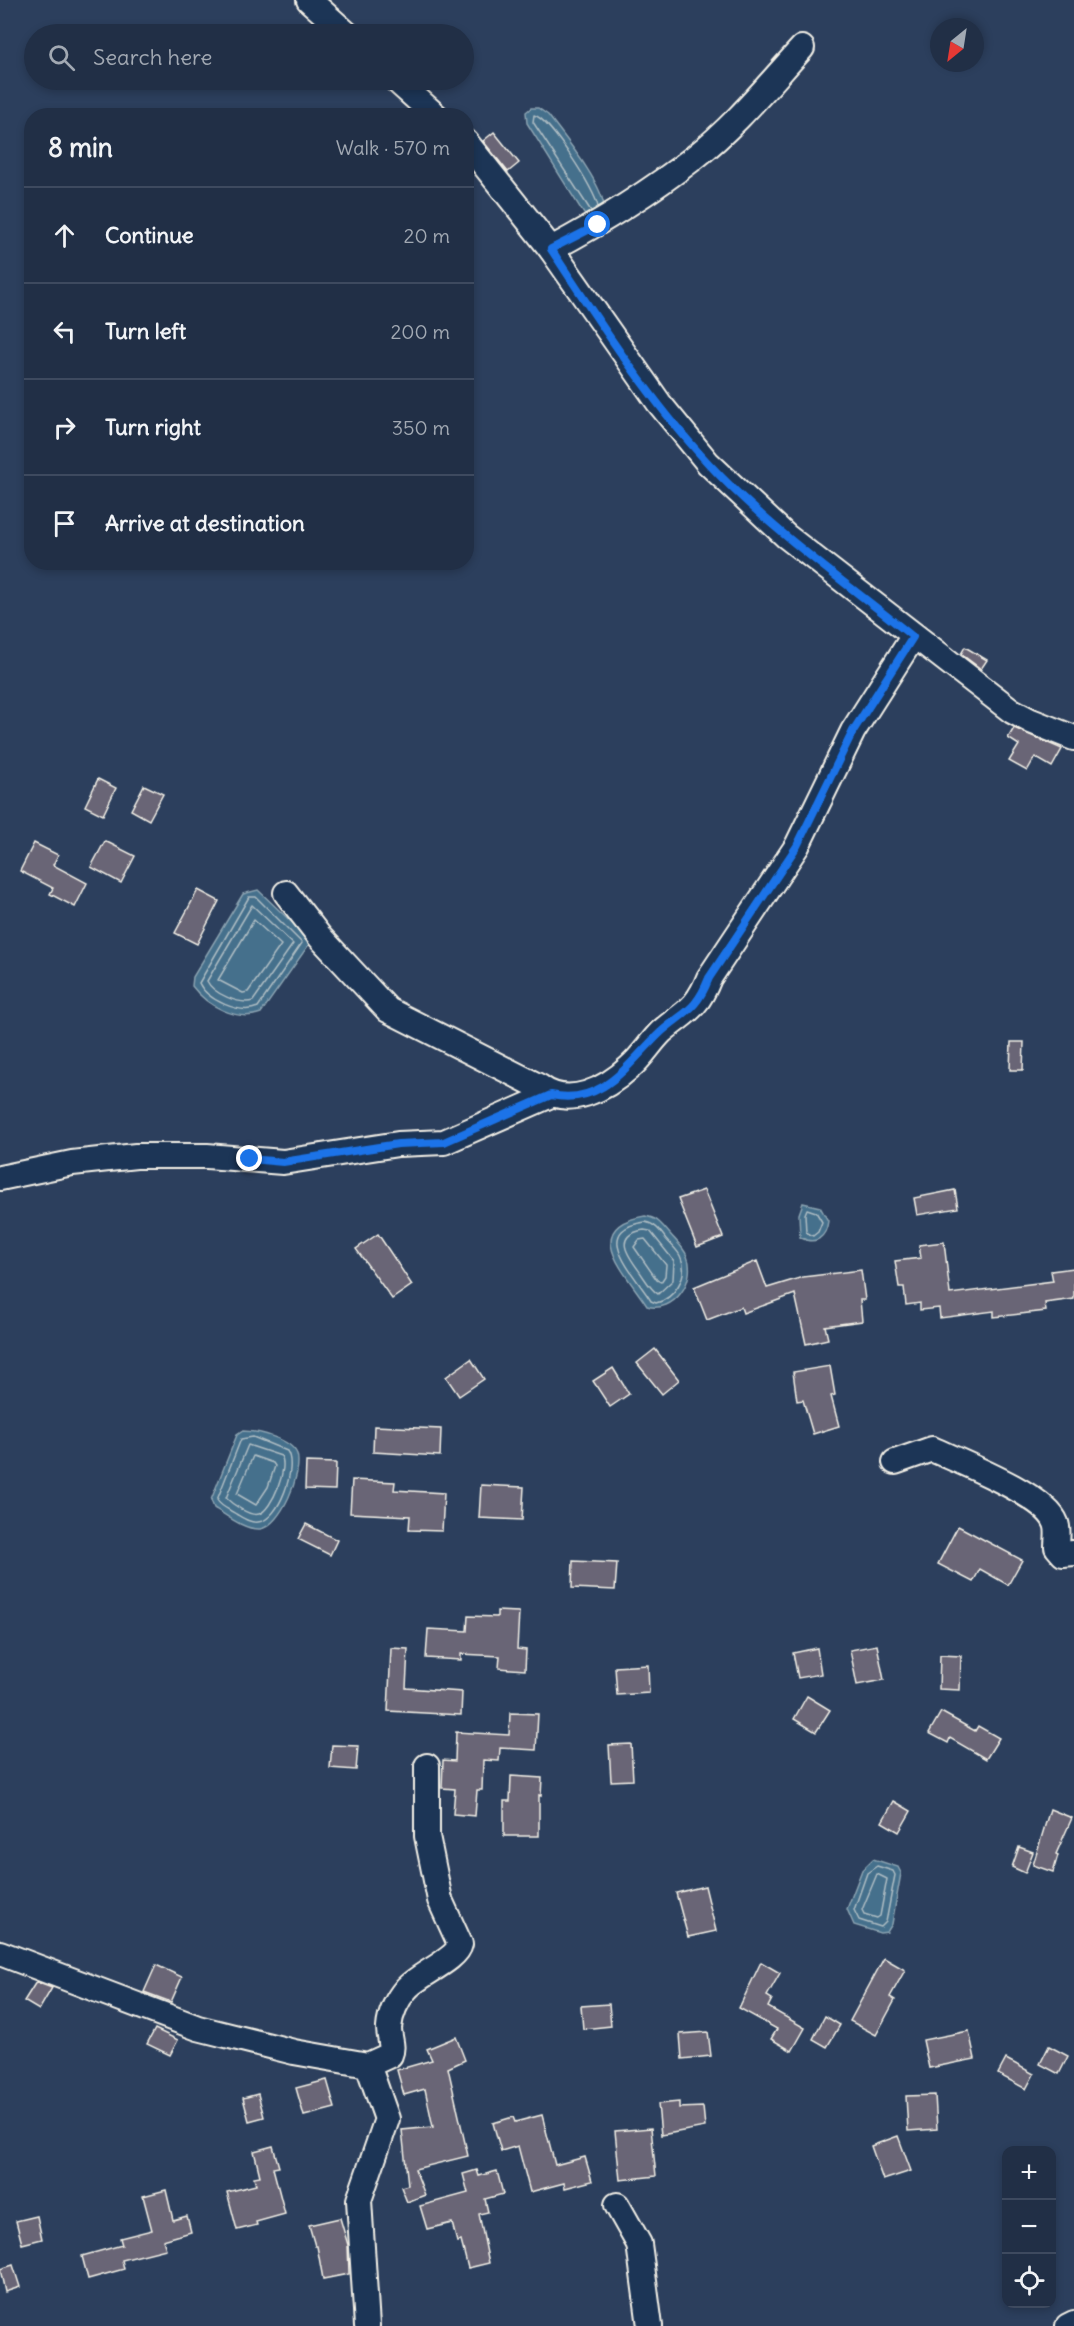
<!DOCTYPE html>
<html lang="en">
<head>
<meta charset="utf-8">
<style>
	:root { --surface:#212f46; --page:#29374d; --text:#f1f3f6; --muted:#a2a9b3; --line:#3e4a5f }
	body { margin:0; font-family:Delius,sans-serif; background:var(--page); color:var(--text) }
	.controls { position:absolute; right:18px; bottom:18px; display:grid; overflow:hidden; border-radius:12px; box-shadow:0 3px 9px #0003 }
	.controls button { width:54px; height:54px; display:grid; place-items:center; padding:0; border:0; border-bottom:2px solid var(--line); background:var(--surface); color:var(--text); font:30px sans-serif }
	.compass { position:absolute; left:930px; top:18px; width:54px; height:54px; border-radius:50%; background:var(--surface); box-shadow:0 3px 9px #0003; rotate:210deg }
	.stop { position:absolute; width:18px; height:18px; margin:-14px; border:4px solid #1a73e8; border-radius:50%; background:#fff }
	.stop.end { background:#1a73e8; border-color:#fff; box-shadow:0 2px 6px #0008 }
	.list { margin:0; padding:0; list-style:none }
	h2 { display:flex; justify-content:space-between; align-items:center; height:78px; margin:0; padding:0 24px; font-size:26px }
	h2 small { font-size:20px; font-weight:400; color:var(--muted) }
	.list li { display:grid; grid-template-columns:39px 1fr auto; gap:18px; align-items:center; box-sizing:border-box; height:96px; padding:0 24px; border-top:2px solid var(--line) }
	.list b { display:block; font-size:22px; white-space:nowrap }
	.list em { font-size:20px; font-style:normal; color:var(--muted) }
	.icon { flex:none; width:33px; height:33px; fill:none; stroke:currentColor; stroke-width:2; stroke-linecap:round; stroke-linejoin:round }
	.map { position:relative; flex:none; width:1074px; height:2326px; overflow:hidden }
	.search { position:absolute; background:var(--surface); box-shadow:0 3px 9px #0003; left:24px; top:24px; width:450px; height:66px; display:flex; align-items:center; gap:15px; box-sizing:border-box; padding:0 21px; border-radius:33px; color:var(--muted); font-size:22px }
	.panel { position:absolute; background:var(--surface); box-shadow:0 3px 9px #0003; left:24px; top:108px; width:450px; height:462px; border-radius:24px }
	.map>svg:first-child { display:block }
	.water { fill:#456f8c; stroke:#8ba3b1; stroke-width:1.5 }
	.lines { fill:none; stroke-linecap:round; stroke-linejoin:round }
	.shore { stroke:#aebdc3; stroke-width:1.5 }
	.building { fill:#696576; stroke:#f4f1e8; stroke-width:1.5 }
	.minor-casing { stroke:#f4f1e8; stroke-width:28 }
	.minor { stroke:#1d3557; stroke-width:24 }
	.route { stroke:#1a73e8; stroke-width:8 }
</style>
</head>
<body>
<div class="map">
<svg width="1074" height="2326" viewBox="0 0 1074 2326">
	<rect width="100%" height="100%" fill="#2c3f5d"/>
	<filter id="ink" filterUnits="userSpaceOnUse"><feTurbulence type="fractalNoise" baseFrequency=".0167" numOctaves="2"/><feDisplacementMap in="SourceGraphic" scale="12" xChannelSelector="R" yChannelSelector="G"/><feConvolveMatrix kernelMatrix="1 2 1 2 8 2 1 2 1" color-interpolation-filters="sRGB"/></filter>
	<g filter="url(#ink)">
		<!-- water -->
		<g class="water">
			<path d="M531 108H538L548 115C563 135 605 186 604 209L594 219 584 214 527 123 526 112Z"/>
			<path d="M258 890 305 935 310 943 261 1013C237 1022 207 1006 192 986L193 977 243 894Z"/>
			<path d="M803 1203 820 1207 828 1221C826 1238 815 1246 800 1237L799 1214Z"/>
			<path d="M645 1216C658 1218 661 1224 670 1234 675 1240 684 1248 687 1256 697 1280 674 1314 647 1306 629 1277 577 1227 645 1216Z"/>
			<path d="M243 1431C258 1431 291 1439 297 1454 303 1473 281 1526 260 1529 244 1530 226 1515 214 1508L211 1500 237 1435Z"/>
			<path d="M873 1859 898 1867 901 1873 892 1924 887 1932 880 1933 854 1925 847 1909 862 1870Z"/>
		</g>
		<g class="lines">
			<!-- shore -->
			<g class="shore">
				<path d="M591 211 533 122 534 115C549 118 596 191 598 207"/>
				<path d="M249 897H256L302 943 258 1007C240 1015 207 1000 199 983Z"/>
				<path d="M252 905 293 944 253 1001C240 1005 213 994 207 981Z"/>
				<path d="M254 920 281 945 248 992 243 993 218 980Z"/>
				<path d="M807 1209 816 1212 822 1222 818 1232 813 1236 806 1232 805 1214Z"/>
				<path d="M645 1222C656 1224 660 1231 666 1239 671 1245 679 1251 681 1258 689 1276 674 1299 656 1303L651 1301C636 1276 588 1230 645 1222Z"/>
				<path d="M644 1230 650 1231 674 1261 673 1280 658 1294C651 1290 645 1279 640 1272 628 1256 612 1235 644 1230Z"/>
				<path d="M645 1239 666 1265 665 1276 661 1282 657 1280 634 1247 639 1240Z"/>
				<path d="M253 1437 287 1451C298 1467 279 1521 258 1522 250 1523 243 1518 236 1514 230 1510 221 1507 217 1500L241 1439Z"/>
				<path d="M248 1445 281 1456C289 1467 272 1510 259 1514 250 1517 232 1504 226 1498Z"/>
				<path d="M253 1456 273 1463 275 1466 268 1487 256 1505 237 1494Z"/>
				<path d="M877 1866 893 1871 895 1875 886 1922 881 1927 859 1920 854 1910 867 1873Z"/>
				<path d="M877 1874 887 1879 880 1916 877 1918 864 1914 862 1910Z"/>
			</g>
		</g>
		<!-- building -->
		<g class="building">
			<path d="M494 132 519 163 508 172 483 141Z"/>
			<path d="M965 647 987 660 981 669 961 654Z"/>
			<path d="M1014 728 1062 749 1052 767 1035 757 1027 771 1009 761 1019 745 1008 738Z"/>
			<path d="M98 779 116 788 103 815 85 806Z"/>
			<path d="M144 785 163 794 149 820 131 810Z"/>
			<path d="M105 841 135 856 121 883 91 867Z"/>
			<path d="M34 843 58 855 53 865 87 883 75 907 50 894 53 888 20 871Z"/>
			<path d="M198 890 219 901 197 944 175 933Z"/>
			<path d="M1011 1042H1024L1023 1070H1010Z"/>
			<path d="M704 1190 723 1237 697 1247 678 1199Z"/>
			<path d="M955 1190 958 1208 917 1215 914 1198Z"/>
			<path d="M378 1234 412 1285 392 1299 356 1249Z"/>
			<path d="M944 1242 950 1294 1053 1281 1051 1271 1074 1268V1299L1045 1303 1046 1311 994 1317V1311L940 1318 939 1308 920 1310V1303L906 1305 904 1287H899L895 1261 921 1258 919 1245Z"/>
			<path d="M757 1261 767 1288 803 1277 861 1270 865 1300H860L862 1321 825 1326 828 1339 806 1344 795 1294 743 1313 741 1307 707 1320 694 1287Z"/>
			<path d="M655 1349 679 1380 662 1394 637 1363Z"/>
			<path d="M471 1359 484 1379 459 1396 446 1377Z"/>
			<path d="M830 1366 835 1395 831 1396 839 1426 813 1434 803 1400 797 1401 793 1372Z"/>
			<path d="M613 1368 629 1394 610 1407 593 1381Z"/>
			<path d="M374 1426 441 1429 440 1456 373 1452Z"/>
			<path d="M306 1462 336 1463 335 1490 305 1489Z"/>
			<path d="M352 1480 395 1482 394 1490 444 1493 442 1531 409 1530 410 1516 350 1513Z"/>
			<path d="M481 1485 524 1487 522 1520 479 1518Z"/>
			<path d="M306 1524 337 1540 330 1555 298 1539Z"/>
			<path d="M958 1526 1022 1560 1008 1585 980 1569 973 1582 938 1564Z"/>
			<path d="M573 1561 617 1563 615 1590 572 1588Z"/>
			<path d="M497 1611 519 1612 517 1649 526 1650 525 1670 499 1668 500 1656 461 1654V1660L426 1658 428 1629 467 1631 468 1616 497 1617Z"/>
			<path d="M877 1645 884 1680 857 1685 850 1650Z"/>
			<path d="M391 1648 408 1649 406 1688 462 1692 461 1715 388 1711Z"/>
			<path d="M817 1648 821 1674 798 1678 793 1653Z"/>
			<path d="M940 1655 961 1656 960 1690 939 1689Z"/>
			<path d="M648 1665 649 1693 617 1695 615 1667Z"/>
			<path d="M807 1696 830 1710 816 1732 794 1719Z"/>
			<path d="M941 1712 975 1731 978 1726 999 1738 986 1759 950 1738 948 1743 929 1733Z"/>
			<path d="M510 1713 538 1714 536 1750 500 1748 499 1761 483 1760 482 1790H477L475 1816 453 1814 455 1789 442 1788 443 1760 455 1761 456 1732 509 1735Z"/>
			<path d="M631 1744 633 1780 611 1781 609 1745Z"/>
			<path d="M332 1745 358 1746 356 1770 330 1768Z"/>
			<path d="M511 1776 542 1778 541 1796 539 1795V1836H504V1801H510Z"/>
			<path d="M894 1801 911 1811 899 1832 882 1822Z"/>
			<path d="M1050 1809 1072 1818 1056 1854 1058 1855 1053 1872 1033 1865Z"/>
			<path d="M1019 1847 1033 1852 1025 1873 1012 1867Z"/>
			<path d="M705 1886 716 1931 688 1937 676 1893Z"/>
			<path d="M884 1958 905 1970 890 1997 895 2000 876 2035 850 2021Z"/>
			<path d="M761 1962 780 1973 767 1996 772 1999 768 2007 805 2028 792 2051 771 2039 777 2029 739 2008Z"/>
			<path d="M156 1965 182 1977 171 2002 144 1992Z"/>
			<path d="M36 1982 52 1988 39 2010 24 2001Z"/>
			<path d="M609 2004 611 2026 583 2029 581 2006Z"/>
			<path d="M825 2016 840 2025 827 2047 813 2039Z"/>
			<path d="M155 2029 178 2040 170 2055 147 2044Z"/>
			<path d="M969 2031 975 2059 929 2068 923 2040Z"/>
			<path d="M708 2032 711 2056 682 2059 680 2034Z"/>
			<path d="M456 2037 465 2060 448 2068 468 2156 415 2169 425 2195 407 2202 401 2187 408 2185 402 2130 433 2127 425 2089 404 2095 397 2070 432 2060 427 2049Z"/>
			<path d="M1049 2046 1068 2056 1059 2074 1040 2064Z"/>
			<path d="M1006 2059 1034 2074 1026 2089 998 2074Z"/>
			<path d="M327 2080 335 2108 304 2116 296 2088Z"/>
			<path d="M258 2094 264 2117 249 2121 243 2098Z"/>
			<path d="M935 2095 937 2129 908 2131 906 2096Z"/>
			<path d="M679 2102V2108L703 2107 705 2127 661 2135 658 2104Z"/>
			<path d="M542 2115 555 2165 585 2157 592 2181 565 2188 564 2183 530 2192 518 2146 501 2151 493 2123 513 2117 515 2122Z"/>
			<path d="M651 2128 656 2176 620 2180 615 2131Z"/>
			<path d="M898 2136 911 2171 883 2180 871 2146Z"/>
			<path d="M273 2146 279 2167 273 2168 285 2214 256 2222 257 2225 237 2230 227 2192 256 2185 254 2177 260 2176 254 2151Z"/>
			<path d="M477 2170 479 2176 497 2171 503 2194 485 2199 488 2212 479 2214 489 2263 468 2268 461 2241 457 2242 452 2223 427 2229 420 2206 468 2193 463 2174Z"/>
			<path d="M166 2190 173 2220 187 2216 191 2232 163 2240 166 2249 122 2260 124 2269 88 2279 82 2256 122 2245 120 2238 152 2230 143 2196Z"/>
			<path d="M37 2216 42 2239 22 2244 16 2221Z"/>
			<path d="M340 2218 348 2245 349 2274 323 2279 317 2246H315L309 2225Z"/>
			<path d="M13 2265 20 2287 5 2292 0 2269Z"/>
		</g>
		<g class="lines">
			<defs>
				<g id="minor">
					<path d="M309 0 347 34"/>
					<path d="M396 80 436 116"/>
					<path d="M466 142 551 249 659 403 708 463 786 536 1012 711 1031 721 1074 738"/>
					<path d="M551 249C602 222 650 192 695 157 735 126 768 85 802 48"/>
					<path d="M286 893 320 937 388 1010 540 1087C569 1109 606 1089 630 1067 642 1057 650 1043 661 1032 685 1011 696 1011 709 978L797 846 853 731 913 637"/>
					<path d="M0 1178 72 1163 136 1156H207L283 1162 398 1144 444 1142 551 1095"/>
					<path d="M895 1462 932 1449C960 1462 1046 1495 1056 1523 1059 1530 1057 1540 1057 1547L1063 1554 1074 1553"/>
					<path d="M0 1953 198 2028 294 2052 368 2065 390 2055C394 2046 389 2038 389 2028 390 2014 397 1999 406 1989 417 1975 457 1960 460 1944L440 1900 427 1836V1766"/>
					<path d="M617 2205 639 2244 650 2326"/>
					<path d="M367 2326 359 2200 387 2119 368 2065"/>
					<path d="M1068 2326 1074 2323"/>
				</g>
			</defs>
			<!-- minor casing -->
			<use href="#minor" class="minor-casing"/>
			<!-- minor -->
			<use href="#minor" class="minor"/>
		</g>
	</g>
	<g class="lines" filter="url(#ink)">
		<!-- route -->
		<path class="route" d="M250 1159 283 1162 398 1144 444 1142 551 1095C604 1106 628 1063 661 1032 685 1011 696 1011 709 978L797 846 853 731 913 637C844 581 768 528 708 463 648 398 599 322 551 249L598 225"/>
	</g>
</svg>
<div class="controls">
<button>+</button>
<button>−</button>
<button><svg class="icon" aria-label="locate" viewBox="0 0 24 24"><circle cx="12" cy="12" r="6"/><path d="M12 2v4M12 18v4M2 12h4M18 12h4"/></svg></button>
</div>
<svg class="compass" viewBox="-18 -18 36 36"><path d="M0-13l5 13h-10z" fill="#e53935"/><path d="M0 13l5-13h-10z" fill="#a2a9b3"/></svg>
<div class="stop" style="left:598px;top:225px"></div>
<div class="stop end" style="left:250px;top:1159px"></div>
<div class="search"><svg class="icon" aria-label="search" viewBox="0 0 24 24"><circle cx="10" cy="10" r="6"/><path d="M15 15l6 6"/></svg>Search here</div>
<section class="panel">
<h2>8 min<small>Walk · 570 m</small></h2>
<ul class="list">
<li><svg class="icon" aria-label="ahead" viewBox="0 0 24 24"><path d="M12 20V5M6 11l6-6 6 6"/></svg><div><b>Continue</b></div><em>20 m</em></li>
<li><svg class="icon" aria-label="left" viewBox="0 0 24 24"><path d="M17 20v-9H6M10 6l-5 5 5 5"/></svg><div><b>Turn left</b></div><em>200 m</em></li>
<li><svg class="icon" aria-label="right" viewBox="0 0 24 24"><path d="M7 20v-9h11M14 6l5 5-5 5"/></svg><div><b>Turn right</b></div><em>350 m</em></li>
<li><svg class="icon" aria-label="arrive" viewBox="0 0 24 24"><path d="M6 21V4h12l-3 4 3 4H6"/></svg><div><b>Arrive at destination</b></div></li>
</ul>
</section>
</div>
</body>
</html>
